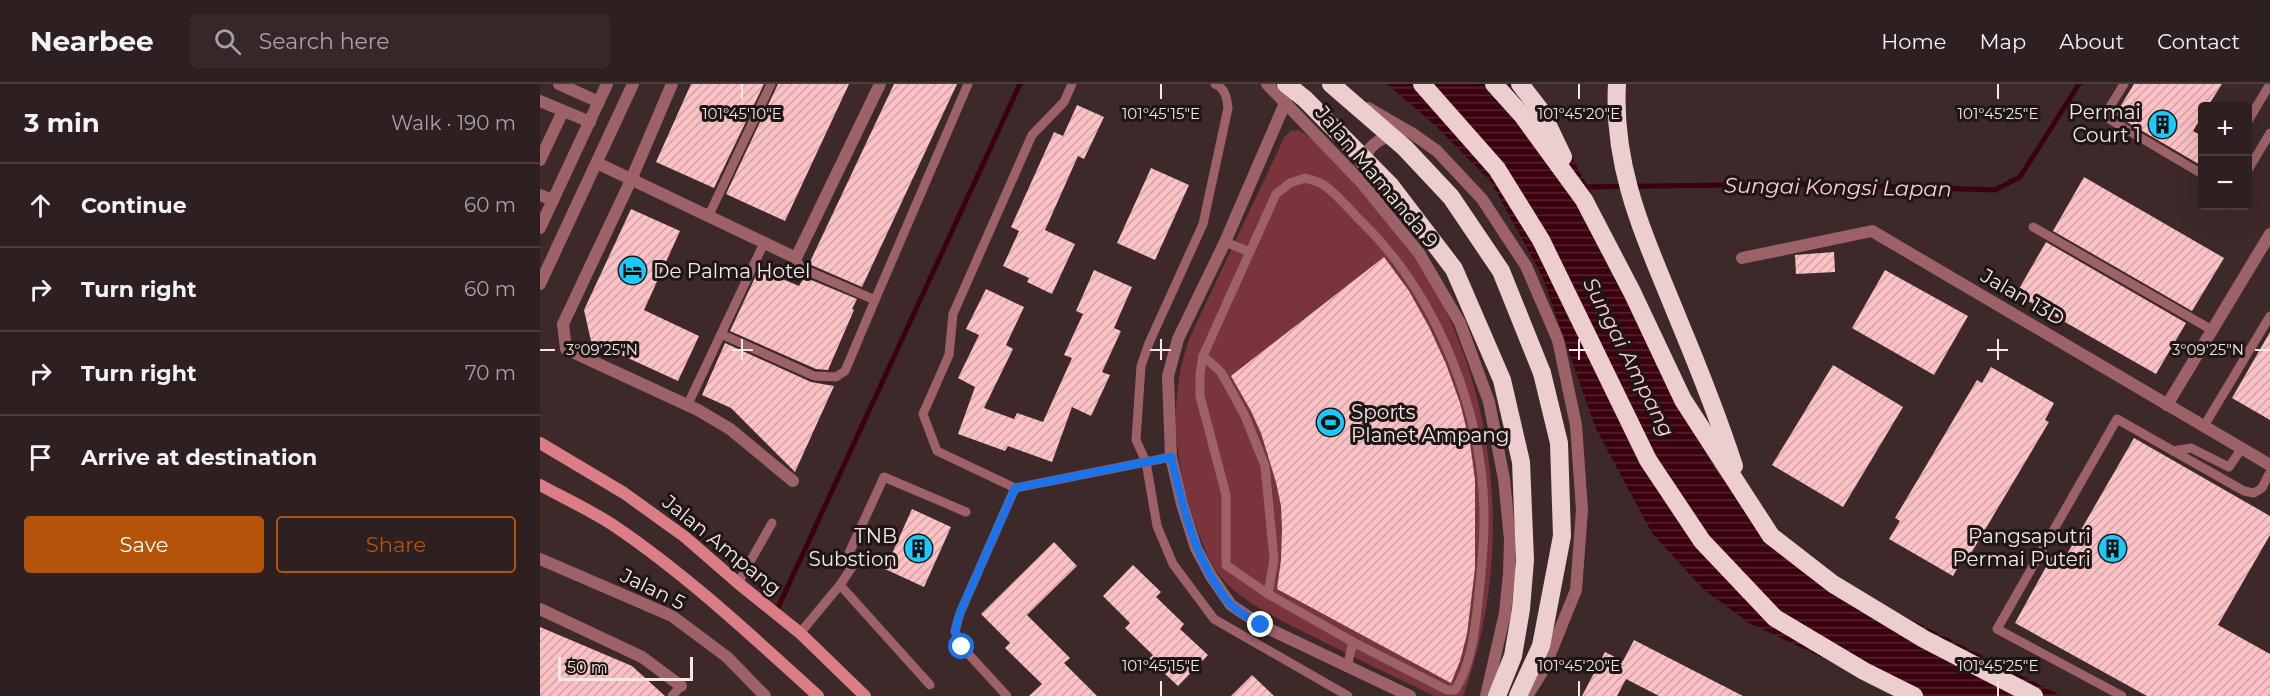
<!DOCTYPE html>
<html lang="en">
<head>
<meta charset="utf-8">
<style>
	:root { --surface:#2e1f20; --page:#362729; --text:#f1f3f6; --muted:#a7a2a5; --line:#493d3e; --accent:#b45309 }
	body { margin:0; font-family:Montserrat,sans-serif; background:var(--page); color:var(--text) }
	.controls { position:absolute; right:18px; top:18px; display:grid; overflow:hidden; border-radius:6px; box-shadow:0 6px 24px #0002 }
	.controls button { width:54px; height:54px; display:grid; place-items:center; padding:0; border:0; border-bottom:2px solid var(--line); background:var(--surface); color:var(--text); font:30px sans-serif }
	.scale { position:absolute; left:18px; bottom:15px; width:135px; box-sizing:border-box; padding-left:6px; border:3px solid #f5e6e7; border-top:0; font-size:16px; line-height:21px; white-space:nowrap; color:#f5e6e7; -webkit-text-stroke:4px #1e1515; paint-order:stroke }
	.stop { position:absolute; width:18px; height:18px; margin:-14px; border:4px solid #1a73e8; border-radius:50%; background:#fff }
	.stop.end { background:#1a73e8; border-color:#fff; box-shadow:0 2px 6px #0008 }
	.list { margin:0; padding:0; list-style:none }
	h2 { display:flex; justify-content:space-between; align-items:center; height:78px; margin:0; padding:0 24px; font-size:26px }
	h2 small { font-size:20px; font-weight:400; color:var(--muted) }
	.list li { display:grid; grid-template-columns:39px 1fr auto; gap:18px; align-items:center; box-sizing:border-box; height:84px; padding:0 24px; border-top:2px solid var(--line) }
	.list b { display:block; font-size:22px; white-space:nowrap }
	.list em { font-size:20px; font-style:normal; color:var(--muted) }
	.actions { display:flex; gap:12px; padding:18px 24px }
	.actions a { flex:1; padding:14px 0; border:2px solid var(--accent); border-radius:6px; text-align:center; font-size:21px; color:var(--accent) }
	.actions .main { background:var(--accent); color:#fff }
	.icon { flex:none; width:33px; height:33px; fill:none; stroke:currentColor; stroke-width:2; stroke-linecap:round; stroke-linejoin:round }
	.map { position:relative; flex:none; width:1730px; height:612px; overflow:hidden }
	header { display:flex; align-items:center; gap:36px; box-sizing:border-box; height:84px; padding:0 30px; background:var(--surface); border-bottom:2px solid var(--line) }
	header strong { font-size:28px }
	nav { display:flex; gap:33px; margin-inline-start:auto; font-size:21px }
	.search { width:420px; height:54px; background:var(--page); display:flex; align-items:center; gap:15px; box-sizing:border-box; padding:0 21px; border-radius:6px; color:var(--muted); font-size:22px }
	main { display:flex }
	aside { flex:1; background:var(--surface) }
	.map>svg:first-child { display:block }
	.pitch { fill:#79343c }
	.water { fill:url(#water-rules) }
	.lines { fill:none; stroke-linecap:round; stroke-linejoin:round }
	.stream { stroke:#3a000d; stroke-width:5 }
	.building { fill:url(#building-hatch) }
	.service { stroke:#9d6267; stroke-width:9 }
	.minor { stroke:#9d6267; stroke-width:12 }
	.tertiary { stroke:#9d6267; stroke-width:12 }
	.secondary { stroke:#da7d85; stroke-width:12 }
	.motorway { stroke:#eccecf; stroke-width:18 }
	.motorway-bridge { stroke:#eccecf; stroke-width:18 }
	.route { stroke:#1a73e8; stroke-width:8 }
	.ticks { fill:none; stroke:#f5e6e7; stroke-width:2 }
	.labels { text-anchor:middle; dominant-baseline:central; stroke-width:6; stroke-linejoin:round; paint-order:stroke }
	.poi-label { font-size:20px; fill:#f5e6e7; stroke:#1e1515; text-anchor:end }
	.street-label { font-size:20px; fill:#f5e6e7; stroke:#1e1515 }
	.water-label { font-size:21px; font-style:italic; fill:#fecccf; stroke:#1e1515 }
	.ticks-label { font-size:15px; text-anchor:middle; fill:#f5e6e7; stroke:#1e1515; stroke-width:6; stroke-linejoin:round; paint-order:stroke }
</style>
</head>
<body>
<header>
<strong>Nearbee</strong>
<div class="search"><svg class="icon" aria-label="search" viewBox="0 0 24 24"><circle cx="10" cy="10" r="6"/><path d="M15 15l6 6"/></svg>Search here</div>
<nav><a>Home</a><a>Map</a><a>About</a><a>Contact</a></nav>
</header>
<main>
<aside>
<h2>3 min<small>Walk · 190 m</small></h2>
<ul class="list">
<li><svg class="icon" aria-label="ahead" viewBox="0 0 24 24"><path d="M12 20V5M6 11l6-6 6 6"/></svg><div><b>Continue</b></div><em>60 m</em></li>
<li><svg class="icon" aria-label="right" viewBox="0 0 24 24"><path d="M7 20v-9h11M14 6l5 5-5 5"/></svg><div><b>Turn right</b></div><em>60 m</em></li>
<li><svg class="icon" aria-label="right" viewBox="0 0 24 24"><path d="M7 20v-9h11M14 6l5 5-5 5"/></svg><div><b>Turn right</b></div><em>70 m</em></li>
<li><svg class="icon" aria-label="arrive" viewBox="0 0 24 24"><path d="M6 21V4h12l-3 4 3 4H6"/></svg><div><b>Arrive at destination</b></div></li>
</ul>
<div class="actions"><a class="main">Save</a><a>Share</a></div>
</aside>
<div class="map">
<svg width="1730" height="612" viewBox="0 0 1730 612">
	<defs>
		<pattern id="water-rules" width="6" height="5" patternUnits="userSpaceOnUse" patternTransform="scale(1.5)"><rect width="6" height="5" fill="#3a000d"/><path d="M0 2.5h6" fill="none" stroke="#572530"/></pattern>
		<pattern id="building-hatch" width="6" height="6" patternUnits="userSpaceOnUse" patternTransform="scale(1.5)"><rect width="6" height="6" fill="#fbc1c4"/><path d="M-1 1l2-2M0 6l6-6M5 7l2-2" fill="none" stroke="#cfa2a4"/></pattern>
	</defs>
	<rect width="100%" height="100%" fill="#3e292a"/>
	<!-- pitch -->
	<path class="pitch" d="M758 46C785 60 813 96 832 119 846 135 862 150 873 168 958 296 976 468 923 612H894C855 593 815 574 776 554 745 539 716 525 690 503 676 491 666 469 660 453 635 390 626 317 650 253L745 52 751 47Z"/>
	<!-- water -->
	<path class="water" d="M847 0H985L1002 19 1048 103 1058 132 1126 300 1177 388 1232 450 1291 495 1522 612H1364L1209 539 1163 505 1112 449 1056 345 1002 192 951 98 897 43Z"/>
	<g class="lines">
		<!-- stream -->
		<g class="stream">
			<path d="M1043 103 1268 100 1455 106 1480 93 1539 0"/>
			<path d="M236 528 480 0"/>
		</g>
	</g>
	<!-- building -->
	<g class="building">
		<path d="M151 0H224L174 104 116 78Z"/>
		<path d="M238 0H309L245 137 186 110Z"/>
		<path d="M354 0H417L322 203 269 180Z"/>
		<path d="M1594 0H1682L1668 22H1662V32L1653 47 1662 52V82L1575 31Z"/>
		<path d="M537 21 564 33 544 75 538 72 505 146 535 160 512 210 487 198 489 194 463 182 479 147 471 143 514 48 523 52Z"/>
		<path d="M611 84 649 101 615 176 577 159Z"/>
		<path d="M1544 93 1684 174 1652 227 1513 147Z"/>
		<path d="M91 125 140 147 104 226 159 252 138 297 51 257 44 226Z"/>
		<path d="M1506 158 1646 239 1616 290 1476 210Z"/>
		<path d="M1294 168 1295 188 1256 190 1255 171Z"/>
		<path d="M844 173 869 207 889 243 906 280 920 319 930 359 935 396V484L927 550 920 577 911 599 737 505 741 476 742 445 741 422 736 398 721 349 711 327 691 292Z"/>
		<path d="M219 185 259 202 264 193 317 215 312 225 314 226 288 286 276 285 190 247Z"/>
		<path d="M554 186 592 203 574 244 581 247 562 288 570 291 551 332 532 323 512 378 468 362 465 367 418 350 435 303 418 294 439 251 426 245 446 205 484 223 466 261 473 265 444 324 474 335 477 329 503 338 532 274 524 271 543 230 536 227Z"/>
		<path d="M1345 186 1428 232 1394 291 1312 244Z"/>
		<path d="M1730 248V336L1692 314Z"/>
		<path d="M185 259 271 298 294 302 255 388 191 324 162 311Z"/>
		<path d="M1293 281 1363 323 1303 423 1232 381Z"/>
		<path d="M1451 283 1514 319 1505 336 1509 338 1427 476 1423 474 1413 492 1349 455 1360 437 1355 434 1437 296 1442 299Z"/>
		<path d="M1594 354 1730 432V451L1678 541 1730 570V612H1607L1475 539 1512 472 1523 477Z"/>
		<path d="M372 425 411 443 384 503 345 485Z"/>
		<path d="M514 458 537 482 487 531 530 574 524 579 557 612H489L502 600 465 564 470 559 441 530Z"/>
		<path d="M593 481 621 508 616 513 644 540 640 545 668 571 638 602 609 575 613 571 585 544 590 539 563 512Z"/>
		<path d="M0 543 92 582 125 612H0Z"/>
		<path d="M1094 556 1203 612H1119L1086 595 1077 612H1042L1065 568 1083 577Z"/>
		<path d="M712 591 734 612H691Z"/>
	</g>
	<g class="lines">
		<!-- service -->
		<g class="service">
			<path d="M532 0 524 18 492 51 413 230 409 271 383 330 397 367 475 404 631 373"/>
			<path d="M675 0C685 4 687 14 688 24L663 140 609 259 601 282 596 356 606 378 617 442 633 480 674 535 808 612"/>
			<path d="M1584 0 1568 26 1569 35 1662 90"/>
			<path d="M1708 37 1730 0"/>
			<path d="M1708 86 1730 49"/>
			<path d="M168 133 231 0"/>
			<path d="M1493 143 1672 246"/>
			<path d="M685 158 710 168"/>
			<path d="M256 174 261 184 335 216 428 0"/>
			<path d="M181 250 274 292 296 293 305 287 335 216"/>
			<path d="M663 272 681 288 705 332 725 382 734 475 728 510"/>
			<path d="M148 320 224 159"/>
			<path d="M1664 342 1730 232"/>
			<path d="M1633 367 1651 364 1689 383 1702 364"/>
			<path d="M198 499 232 439"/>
			<path d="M300 501 390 601"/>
			<path d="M260 549 300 501 314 480 309 469 344 393 426 428"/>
			<path d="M807 583 813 558 728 510 686 481V411L660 312V290L663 272 736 110 750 99 765 94C771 96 777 97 782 100 795 107 813 130 825 141 899 215 945 333 944 437 944 464 941 491 938 519 935 546 931 582 915 606H907L813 558"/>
			<path d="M132 612 141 602"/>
			<path d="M467 612 422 563 415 547 420 529 475 404"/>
			<path d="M1582 612 1457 545 1577 335 1704 407 1714 409 1722 404 1730 388"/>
		</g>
		<!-- minor -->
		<g class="minor">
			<path d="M19 0 59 18"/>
			<path d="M132 0 91 96 23 240 26 265 158 326 190 345 253 397"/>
			<path d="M0 17 50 38"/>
			<path d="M746 17 685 158 638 255 628 292 631 373 642 420 656 464 671 492 691 521 721 541 870 612"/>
			<path d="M0 76 23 27"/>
			<path d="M57 79 256 174 340 0"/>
			<path d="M0 111 13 116"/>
			<path d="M1202 174 1332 147 1730 381"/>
			<path d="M1627 321 1730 150"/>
			<path d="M0 475 132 532 187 573 225 612"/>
			<path d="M0 525 102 573 141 602"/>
		</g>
		<!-- tertiary -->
		<g class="tertiary">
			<path d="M727 0 821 98 879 169 920 239 949 318 964 395 970 456 969 490 965 529 946 612"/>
			<path d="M828 24 873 50 897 67 942 115 986 182 1018 256 1036 341 1042 426 1036 506 1004 585 987 612"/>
			<path d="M821 79C830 61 837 55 857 50"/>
			<path d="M0 144 67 0"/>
			<path d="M0 200 93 0"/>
		</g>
		<!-- secondary -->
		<g class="secondary">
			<path d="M0 359 84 409 145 453 198 499 260 549 325 612"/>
			<path d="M0 401C24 414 50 426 73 441 147 491 212 552 278 612"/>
		</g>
		<!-- motorway -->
		<g class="motorway">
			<path d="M882 0 957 85 1001 156 1108 376 1162 457 1235 534 1324 587 1374 612"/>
			<path d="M954 0 982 31 1044 116 1092 208 1143 316 1231 452 1293 500 1384 555 1494 612"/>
			<path d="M980 0 1001 27 1023 73"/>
			<path d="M1077 0C1072 88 1107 157 1139 237 1159 285 1178 333 1194 382"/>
			<path d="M978 612 1001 562 1022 452 1019 359 1002 289"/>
		</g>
		<!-- motorway-bridge -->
		<g class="motorway-bridge">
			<path d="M746 0 765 15 850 101 914 185 962 296 981 378 985 476 981 525 973 572 957 612"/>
			<path d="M791 0 865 64 911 113 961 187 1002 289"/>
		</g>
	</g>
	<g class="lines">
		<!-- route -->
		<path class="route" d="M422 563 415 547 420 529 475 404 631 373C643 424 655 478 690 520 698 528 711 535 721 541"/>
	</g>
	<!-- ticks -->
	<path class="ticks" d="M202 0V15M621 0V15M1039 0V15M1458 0V15M202 255V276M621 255V276M1039 255V276M1458 255V276M0 266H15M192 266H213M610 266H631M1029 266H1050M1447 266H1468M1715 266H1730M621 597V612M1039 597V612M1458 597V612"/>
	<!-- icons -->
	<defs>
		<symbol id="building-disc" viewBox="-11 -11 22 22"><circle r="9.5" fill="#1bcafc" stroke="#1e1515"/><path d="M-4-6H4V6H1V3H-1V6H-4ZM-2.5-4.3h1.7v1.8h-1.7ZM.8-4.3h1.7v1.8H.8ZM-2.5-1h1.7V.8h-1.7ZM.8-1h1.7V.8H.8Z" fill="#111"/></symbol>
		<symbol id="hotel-disc" viewBox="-11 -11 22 22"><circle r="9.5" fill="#1bcafc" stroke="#1e1515"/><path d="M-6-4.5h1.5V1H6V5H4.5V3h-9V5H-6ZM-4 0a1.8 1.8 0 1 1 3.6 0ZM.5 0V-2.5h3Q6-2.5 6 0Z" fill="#111"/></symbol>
		<symbol id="stadium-disc" viewBox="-11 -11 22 22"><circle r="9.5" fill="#1bcafc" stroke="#1e1515"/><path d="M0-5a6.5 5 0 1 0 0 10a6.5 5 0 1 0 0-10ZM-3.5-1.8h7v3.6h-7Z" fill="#111"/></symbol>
	</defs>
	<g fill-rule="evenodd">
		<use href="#building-disc" x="1606" y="24" width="33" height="33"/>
		<use href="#hotel-disc" x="76" y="170" width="33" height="33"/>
		<use href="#stadium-disc" x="774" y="322" width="33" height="33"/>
		<use href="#building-disc" x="362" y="448" width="33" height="33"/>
		<use href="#building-disc" x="1556" y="448" width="33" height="33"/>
	</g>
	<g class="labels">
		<!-- poi labels -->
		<g class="poi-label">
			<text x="1601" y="28">Permai<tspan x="1601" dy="23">Court 1</tspan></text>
			<text x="113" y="187" text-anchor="start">De Palma Hotel</text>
			<text x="811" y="328" text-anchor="start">Sports<tspan x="811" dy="23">Planet Ampang</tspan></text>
			<text x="357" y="452">TNB<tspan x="357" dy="23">Substion</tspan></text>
			<text x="1551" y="452">Pangsaputri<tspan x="1551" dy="23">Permai Puteri</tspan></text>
		</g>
		<!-- street labels -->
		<g class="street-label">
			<text transform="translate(837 93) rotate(50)">Jalan Mamanda 9</text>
			<text transform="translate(1483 213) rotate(30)">Jalan 13D</text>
			<text transform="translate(182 461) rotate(39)">Jalan Ampang</text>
			<text transform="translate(113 505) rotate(26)">Jalan 5</text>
		</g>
		<!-- water labels -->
		<g class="water-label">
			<text transform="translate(1298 103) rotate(1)">Sungai Kongsi Lapan</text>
			<text transform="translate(1089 273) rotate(63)">Sungai Ampang</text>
		</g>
	</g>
	<g class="ticks-label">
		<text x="202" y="35">101°45'10"E</text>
		<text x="621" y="35">101°45'15"E</text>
		<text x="1039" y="35">101°45'20"E</text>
		<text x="1458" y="35">101°45'25"E</text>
		<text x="62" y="271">3°09'25"N</text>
		<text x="1668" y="271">3°09'25"N</text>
		<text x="621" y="587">101°45'15"E</text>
		<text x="1039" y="587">101°45'20"E</text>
		<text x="1458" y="587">101°45'25"E</text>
	</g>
</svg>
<div class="controls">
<button>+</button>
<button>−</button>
</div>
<div class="scale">50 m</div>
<div class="stop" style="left:422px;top:563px"></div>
<div class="stop end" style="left:721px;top:541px"></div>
</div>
</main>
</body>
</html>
